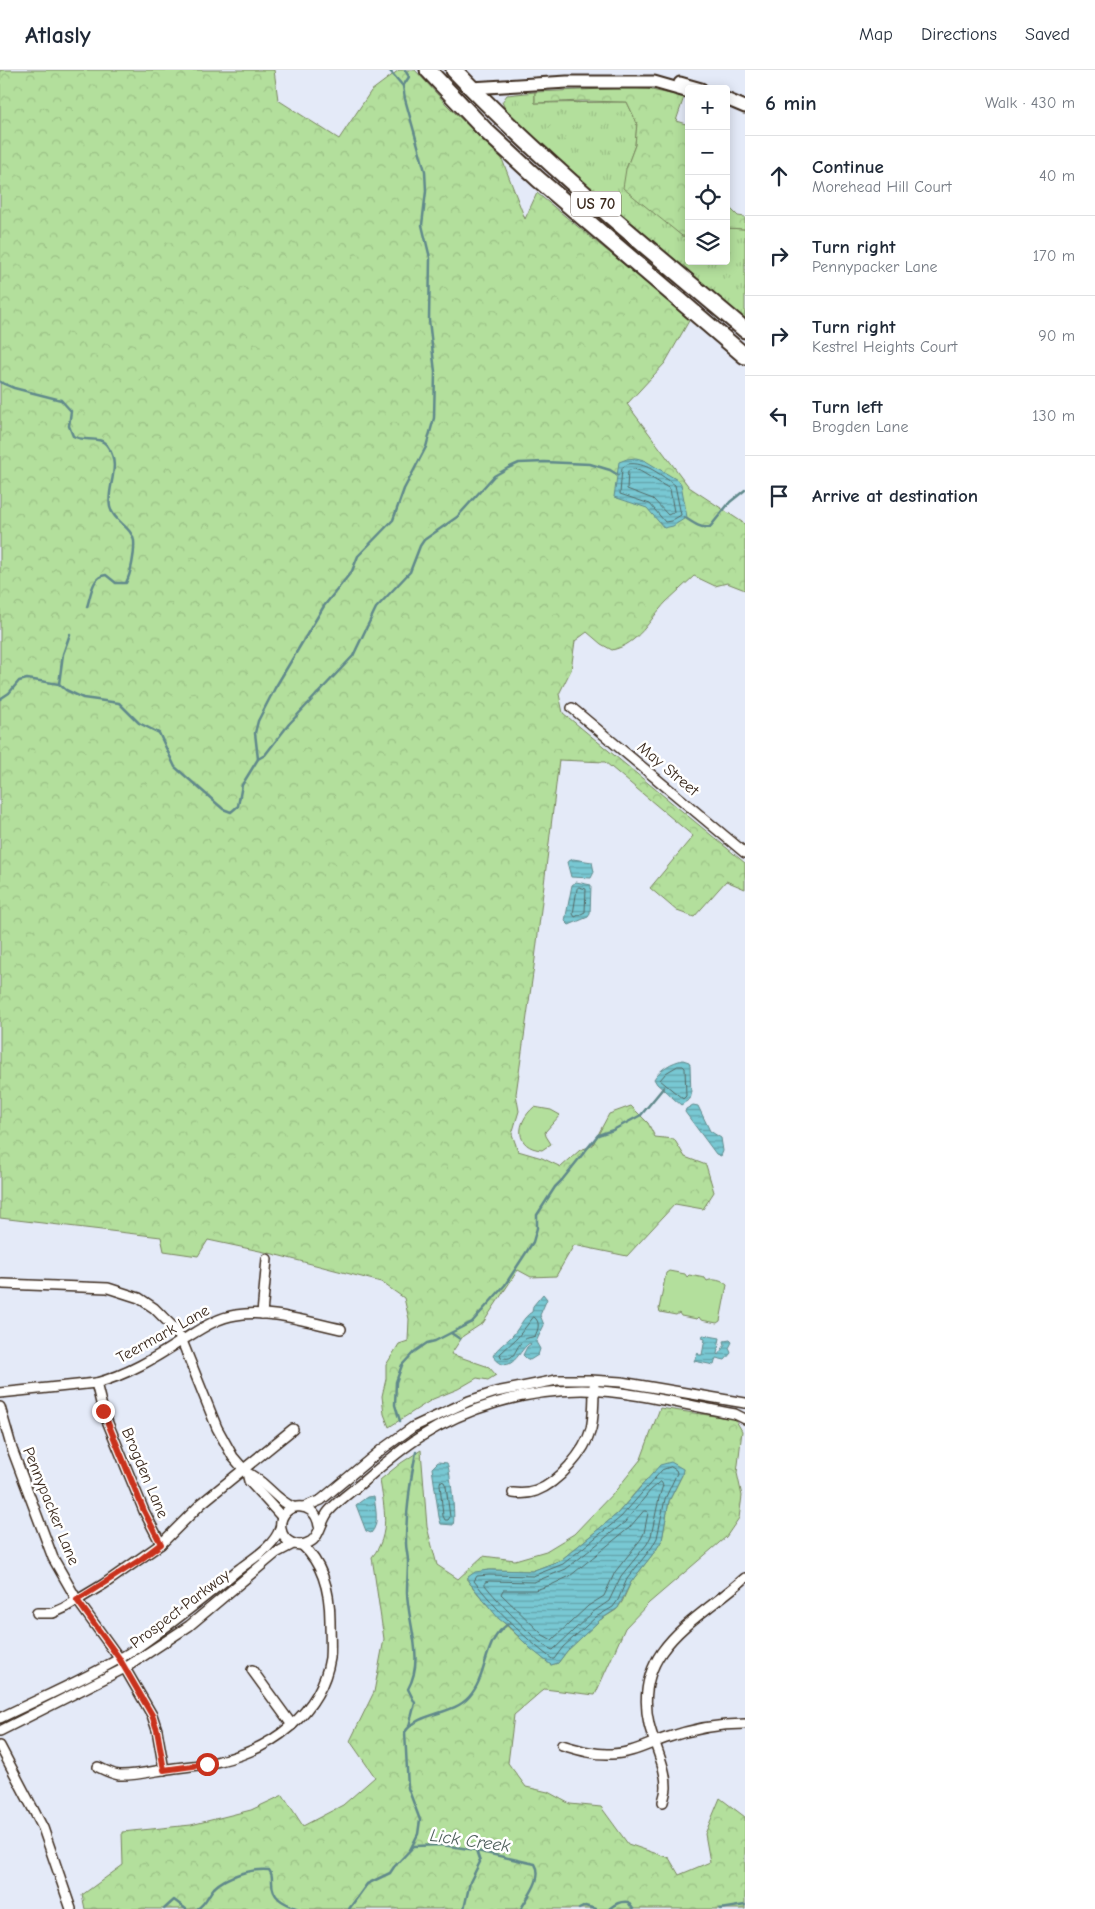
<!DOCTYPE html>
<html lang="en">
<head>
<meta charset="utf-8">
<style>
	:root { --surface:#fff; --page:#f6f6f7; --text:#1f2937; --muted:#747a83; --line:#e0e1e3 }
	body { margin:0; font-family:"Comic Neue",sans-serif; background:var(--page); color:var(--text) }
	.controls { position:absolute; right:15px; top:15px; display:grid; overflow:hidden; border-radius:5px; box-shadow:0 2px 12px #0003 }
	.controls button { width:45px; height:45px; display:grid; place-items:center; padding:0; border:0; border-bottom:1px solid var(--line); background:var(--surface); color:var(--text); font:25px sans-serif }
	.stop { position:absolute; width:15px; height:15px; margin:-11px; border:4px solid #c8321e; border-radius:50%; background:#fff }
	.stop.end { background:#c8321e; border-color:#fff; box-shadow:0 1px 5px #0008 }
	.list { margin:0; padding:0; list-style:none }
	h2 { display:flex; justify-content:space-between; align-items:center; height:65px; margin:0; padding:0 20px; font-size:21px }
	h2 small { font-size:16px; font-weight:400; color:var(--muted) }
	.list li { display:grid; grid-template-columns:32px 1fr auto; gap:15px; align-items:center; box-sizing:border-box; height:80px; padding:0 20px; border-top:1px solid var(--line) }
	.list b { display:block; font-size:19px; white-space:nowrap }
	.list p { margin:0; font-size:16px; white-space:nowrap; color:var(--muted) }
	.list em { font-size:16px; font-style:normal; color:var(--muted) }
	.icon { flex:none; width:28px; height:28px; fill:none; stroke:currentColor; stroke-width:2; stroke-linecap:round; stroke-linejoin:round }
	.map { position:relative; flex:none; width:745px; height:1839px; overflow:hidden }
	header { display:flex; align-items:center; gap:30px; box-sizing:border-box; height:70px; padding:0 25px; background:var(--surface); border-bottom:1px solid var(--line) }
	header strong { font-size:24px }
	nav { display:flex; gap:28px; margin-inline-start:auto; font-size:18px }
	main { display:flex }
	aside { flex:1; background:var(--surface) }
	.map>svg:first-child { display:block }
	.grass { fill:url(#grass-tufts); stroke:#77845d }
	.forest { fill:url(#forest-crowns); stroke:#77845d; fill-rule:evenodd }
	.park { fill:#b3df9c; stroke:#77845d }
	.water { fill:url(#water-rules); stroke:#60898b }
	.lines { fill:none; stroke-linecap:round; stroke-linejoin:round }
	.shore { stroke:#536966; stroke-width:1 }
	.stream { stroke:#60898b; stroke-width:2.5 }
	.minor-casing { stroke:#3b2a1e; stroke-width:12 }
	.tertiary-casing { stroke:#3b2a1e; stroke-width:15 }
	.trunk-casing { stroke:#3b2a1e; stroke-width:19 }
	.minor { stroke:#fff; stroke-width:9 }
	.tertiary { stroke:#fff; stroke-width:11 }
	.trunk { stroke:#fff; stroke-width:15 }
	.route { stroke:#c8321e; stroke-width:6 }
	.labels { text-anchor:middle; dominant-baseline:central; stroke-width:5; stroke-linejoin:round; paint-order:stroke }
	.shield { fill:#fff; stroke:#766a62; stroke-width:1 }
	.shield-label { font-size:15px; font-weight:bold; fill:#3b2a1e }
	.street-label { font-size:16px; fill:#3b2a1e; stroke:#fff }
	.water-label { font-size:18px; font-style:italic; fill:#50615d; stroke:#fff }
</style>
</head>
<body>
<header>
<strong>Atlasly</strong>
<nav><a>Map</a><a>Directions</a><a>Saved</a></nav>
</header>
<main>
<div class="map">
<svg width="745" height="1839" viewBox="0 0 745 1839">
	<defs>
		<pattern id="grass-tufts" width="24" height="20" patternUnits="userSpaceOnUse" patternTransform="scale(1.25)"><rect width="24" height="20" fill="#b3df9c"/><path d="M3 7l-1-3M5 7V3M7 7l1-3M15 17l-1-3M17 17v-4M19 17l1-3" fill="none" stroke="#9bc086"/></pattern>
		<pattern id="forest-crowns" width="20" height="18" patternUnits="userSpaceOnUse" patternTransform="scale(1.25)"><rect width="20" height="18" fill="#b3df9c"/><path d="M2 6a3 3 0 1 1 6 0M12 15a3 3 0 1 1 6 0" fill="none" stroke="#9bc086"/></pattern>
		<pattern id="water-rules" width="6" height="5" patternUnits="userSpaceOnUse" patternTransform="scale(1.25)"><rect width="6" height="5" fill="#78c8d3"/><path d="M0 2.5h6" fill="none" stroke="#64a3ab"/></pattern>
	</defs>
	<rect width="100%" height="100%" fill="#e4eaf8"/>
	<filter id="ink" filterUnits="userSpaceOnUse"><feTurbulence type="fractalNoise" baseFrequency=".02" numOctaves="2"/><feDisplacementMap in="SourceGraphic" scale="10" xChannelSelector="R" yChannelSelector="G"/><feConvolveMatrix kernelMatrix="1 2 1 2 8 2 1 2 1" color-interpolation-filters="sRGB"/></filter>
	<g filter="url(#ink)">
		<!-- grass -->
		<path class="grass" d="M535 22V33L627 32 637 53 635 75 626 99 682 166H689V191H726V158L745 159V249L579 108 507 43 502 32 507 25Z"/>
		<!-- forest -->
		<g class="forest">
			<path d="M0 0H274L278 30 339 69 371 21 399 0H415L448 36 502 89 525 149 537 123 690 249 665 293 627 334 689 417 745 454V520L727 513 715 516 694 506C685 515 675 523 666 532 649 550 639 574 612 580L601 574 587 562 575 571 571 600 559 624 563 643 745 793V819L726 811 694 847 677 841 650 818 693 766 605 692 559 690 535 889 516 1024 519 1041 512 1064 518 1081 542 1088 561 1097 580 1080 592 1076 609 1044 631 1036 648 1053 655 1067 674 1069 685 1087 706 1095 714 1122 703 1139 675 1134 627 1186 574 1175 556 1206 531 1207 518 1200 483 1253 463 1266 451 1284 489 1297 496 1305 488 1310 477 1308 458 1319 433 1329 389 1357 384 1344 382 1326 386 1309V1295L399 1274 408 1271 409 1249 404 1228 381 1212 269 1183 208 1170 198 1186 164 1181 161 1167 0 1148Z"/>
			<path d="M626 18 647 19 684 27 676 51 689 55V166H682L623 118 626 99 635 75 637 53 627 32 582 31 535 33V22Z"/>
			<path d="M726 114 729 137 738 146 745 147V159L726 158Z"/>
			<path d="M660 1338 735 1349 742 1361 737 1403 742 1426 739 1448 726 1467 649 1533 625 1558 595 1625 544 1619 514 1645 508 1693 526 1717 548 1722 570 1734 601 1737 628 1774 669 1788 679 1805 710 1792 705 1764 720 1728 745 1747V1839H85L82 1825 123 1795 122 1762 191 1755 251 1740 283 1725 303 1756 343 1735 375 1707 350 1671 374 1622 384 1569 372 1487C391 1465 384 1437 380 1410L401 1393 421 1380 427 1457 437 1495 458 1509 483 1486 515 1490 546 1481 574 1464 617 1419 641 1389ZM682 1405 669 1431 662 1470 656 1480 631 1512 622 1532 616 1540 600 1550 567 1581 558 1593 551 1595C520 1570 492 1543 468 1511V1507L489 1500 532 1501 561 1490 617 1444 647 1409Z"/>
		</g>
		<!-- park -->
		<g class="park">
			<path d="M534 1037 551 1040 560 1045 545 1062 546 1066 551 1074 542 1080C514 1078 516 1052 534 1037Z"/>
			<path d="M669 1201 685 1204 687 1207 689 1205 705 1208 707 1211C712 1208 723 1211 727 1215L720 1251 717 1253 701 1250 699 1247 697 1249 681 1246 679 1243 676 1245 660 1242 659 1239 666 1203Z"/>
		</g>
		<!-- water -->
		<g class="water">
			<path d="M636 388 644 390 679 411 681 414 687 447 673 456 664 458 647 438 614 427 619 392 627 389Z"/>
			<path d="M573 789 592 792 594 802 591 808 571 807 567 792Z"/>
			<path d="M576 812 591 815 590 844 588 847 569 855 565 851 572 815Z"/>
			<path d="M683 990 689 992 690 995 691 1026 690 1029 681 1035 657 1014 654 1009C660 999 672 992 683 990Z"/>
			<path d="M693 1035 698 1036 710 1061 721 1068 723 1081 721 1086 716 1084 685 1042 686 1039Z"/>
			<path d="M543 1224 547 1229 540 1245 544 1255 536 1272 540 1279 538 1285 530 1290 526 1288 523 1285 527 1277 531 1274 530 1273C520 1277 511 1310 493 1286 497 1277 507 1272 513 1265 520 1257 523 1247 532 1242L533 1236Z"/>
			<path d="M703 1265 720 1268 717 1284 718 1285 725 1275 724 1271 730 1270 732 1272 729 1278 731 1283 725 1290 716 1288 714 1295 694 1291 698 1283 699 1285H702L705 1269 702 1268Z"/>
			<path d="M438 1392 447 1393C450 1399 456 1448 453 1455L441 1454 439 1447 432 1398Z"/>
			<path d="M671 1392 683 1399 682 1405 669 1431 662 1470 656 1480 631 1512 618 1538 600 1550 567 1581 558 1593 551 1595 531 1579 507 1555 499 1549 468 1511V1507L475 1502 489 1500 532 1501 561 1490 617 1444 660 1395Z"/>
			<path d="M374 1426C375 1437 380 1454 371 1463L366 1461 356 1435 367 1427Z"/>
		</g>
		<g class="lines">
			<!-- shore -->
			<g class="shore">
				<path d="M628 394C645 391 662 406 675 415L681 445 671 451 665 452 650 434 620 424 622 398Z"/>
				<path d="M634 399 640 401 670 419 674 442 668 445 653 429 627 419 628 401Z"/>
				<path d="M579 817 586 819 585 842 575 847 573 844 577 819Z"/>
				<path d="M678 996H683L685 998 686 1026 683 1029 660 1010 666 1003Z"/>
				<path d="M534 1247C541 1252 538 1260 535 1266 531 1268 527 1267 524 1270 514 1277 516 1293 501 1287L500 1284 517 1268Z"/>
				<path d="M671 1397 676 1400 677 1403 665 1429 657 1468 652 1477 627 1509 618 1530 613 1537 596 1547 563 1577 554 1589H552C522 1566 497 1540 474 1511L477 1506 489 1505 533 1506 563 1494 621 1447 662 1400Z"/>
				<path d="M441 1411 444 1412 446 1416 450 1447 448 1450H445L443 1446 440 1414Z"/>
				<path d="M661 1412 663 1415 659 1428 651 1466 647 1474 621 1506 609 1531 593 1542 553 1580C540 1577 495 1528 485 1515V1512L489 1511 534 1512 566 1499 625 1452 650 1421Z"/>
				<path d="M644 1441H647L648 1443 644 1463 641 1469 615 1502 604 1526 588 1536 552 1570 543 1565 501 1524 503 1520H535L551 1515 570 1506 629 1458Z"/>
			</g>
			<!-- stream -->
			<g class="stream">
				<path d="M403 16 409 7 405 0"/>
				<path d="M0 312 14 318 61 330 71 341 69 356 73 366C85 373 100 364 108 377 122 397 106 417 110 437 113 451 132 457 134 471 135 483 131 503 126 513H116L106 505C92 506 91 525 87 537"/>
				<path d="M684 447C692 452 700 459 710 457L730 432 745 420"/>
				<path d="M59 614 63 584 70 564"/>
				<path d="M0 629 9 623 19 611 27 609 59 614 66 620 83 628 119 633 139 653 159 663 175 697 223 739 231 742 238 736 242 715 258 689 265 685 289 654 353 586 376 538 410 502 420 476 424 470 457 447 494 406 508 398 519 393 544 392 590 394 610 400 618 405"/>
				<path d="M258 689 255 663 258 651 275 618 324 536 352 501 358 486 393 450 404 419 426 377 434 348 435 302 429 250 430 188 422 155 426 121 425 101 405 29 403 16 390 1"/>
				<path d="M451 1263 460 1269"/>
				<path d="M400 1351 395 1335 396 1312 402 1295 414 1282 427 1273 435 1271 472 1252 505 1215 533 1172 537 1158V1145L555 1117 562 1110 598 1065 613 1060 641 1045 664 1017"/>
				<path d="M409 1656 415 1633 408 1619C425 1589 408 1555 407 1522 407 1512 408 1502 408 1492 408 1485 406 1479 406 1473 406 1442 410 1411 416 1382"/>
				<path d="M410 1780 418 1764 420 1750 408 1718 405 1662C420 1641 452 1646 469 1627 489 1605 482 1569 510 1553"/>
				<path d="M477 1781 535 1794C544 1808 527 1827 521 1839"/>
				<path d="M164 1839 174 1830 186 1839"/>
				<path d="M197 1839C206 1834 208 1825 214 1818 226 1806 253 1798 269 1800 272 1804 272 1806 272 1812 272 1829 284 1833 298 1839"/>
				<path d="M349 1839 367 1814 390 1803 394 1797 414 1776 442 1775 476 1780 480 1792 470 1812 464 1839"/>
				<path d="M579 1839 585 1836 596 1839"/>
				<path d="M609 1839C615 1834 620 1831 628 1832L633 1839"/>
				<path d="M720 1839 745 1835"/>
			</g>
			<defs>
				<g id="minor">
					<path d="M572 638 745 783"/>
					<path d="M3 1214 108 1218 139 1228 154 1238 174 1258 182 1271 217 1358 233 1387 247 1403 249 1411 282 1447"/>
					<path d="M262 1244 267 1189"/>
					<path d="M96 1313 103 1341 144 1441 161 1474"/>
					<path d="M0 1323 96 1313C127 1305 155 1288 181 1271 198 1261 215 1248 236 1245 270 1239 307 1252 341 1259"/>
					<path d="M0 1337 12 1379 53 1488 77 1530 119 1588 152 1645 157 1660 164 1700"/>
					<path d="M247 1403C265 1410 275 1430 293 1437"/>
					<path d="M513 1423C521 1424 528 1424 536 1421 558 1413 585 1382 591 1359 594 1345 594 1330 594 1316"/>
					<path d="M304 1437 321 1430 381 1380 413 1357 469 1331 496 1322 557 1310H590L621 1312 745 1333"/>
					<path d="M319 1456C315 1427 277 1433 281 1459 283 1472 298 1479 310 1472 320 1467 321 1450 329 1441 337 1432 348 1424 358 1416 378 1399 398 1381 420 1367 467 1337 526 1320 582 1320 633 1321 685 1335 735 1344L745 1349"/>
					<path d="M37 1543H53L64 1538 104 1514 161 1474 202 1433 293 1359"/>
					<path d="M252 1600 292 1655"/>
					<path d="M0 1648C43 1627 88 1608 129 1583 167 1558 202 1529 238 1500 252 1489 275 1476 280 1458"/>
					<path d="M0 1661 125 1598 189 1556 276 1483 293 1474"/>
					<path d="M562 1675C579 1680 595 1685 611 1684 631 1684 648 1674 666 1668 692 1659 717 1654 745 1654"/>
					<path d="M0 1676 43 1758 71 1839"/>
					<path d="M98 1697C104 1700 112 1704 119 1705 136 1706 158 1700 175 1698 191 1696 206 1695 220 1691 272 1679 321 1643 330 1588 331 1576 330 1563 330 1551 330 1523 323 1494 302 1475"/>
					<path d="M663 1732C664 1727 666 1722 666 1717 666 1696 654 1675 649 1654 632 1578 698 1550 745 1508"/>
				</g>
				<g id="tertiary">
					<path d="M680 13 701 19"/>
					<path d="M471 18 567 12H654L689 22"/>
					<path d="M726 29 745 37"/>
				</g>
				<g id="trunk">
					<path d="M428 0 485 60 538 109 745 286"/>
					<path d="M454 0C544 94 646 176 745 260"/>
				</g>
			</defs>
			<!-- minor casing -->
			<use href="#minor" class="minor-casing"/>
			<!-- tertiary casing -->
			<use href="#tertiary" class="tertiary-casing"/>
			<!-- trunk casing -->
			<use href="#trunk" class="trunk-casing"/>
			<!-- minor -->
			<use href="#minor" class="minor"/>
			<!-- tertiary -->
			<use href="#tertiary" class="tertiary"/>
			<!-- trunk -->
			<use href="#trunk" class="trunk"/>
		</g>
	</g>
	<g class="lines" filter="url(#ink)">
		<!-- route -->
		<path class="route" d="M103 1341 144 1441 161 1474 140 1490 77 1530 119 1588 152 1645 157 1660 164 1700 207 1694"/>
	</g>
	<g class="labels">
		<!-- shield labels -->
		<rect class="shield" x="571" y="121.5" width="50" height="25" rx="4"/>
		<g class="shield-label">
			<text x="596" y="134">US 70</text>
		</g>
		<!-- street labels -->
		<g class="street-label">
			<text transform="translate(668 699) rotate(40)">May Street</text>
			<text transform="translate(163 1264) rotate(-29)">Teermark Lane</text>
			<text transform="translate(145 1403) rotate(67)">Brogden Lane</text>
			<text transform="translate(51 1436) rotate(68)">Pennypacker Lane</text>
			<text transform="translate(180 1539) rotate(-37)">Prospect Parkway</text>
		</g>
		<!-- water labels -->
		<g class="water-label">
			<text transform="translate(470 1771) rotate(8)">Lick Creek</text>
		</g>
	</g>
</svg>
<div class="controls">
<button>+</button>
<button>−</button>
<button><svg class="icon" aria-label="locate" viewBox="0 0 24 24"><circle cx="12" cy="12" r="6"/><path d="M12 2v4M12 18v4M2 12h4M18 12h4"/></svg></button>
<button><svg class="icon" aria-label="layers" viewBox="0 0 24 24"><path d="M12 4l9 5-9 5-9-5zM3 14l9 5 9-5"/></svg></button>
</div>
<div class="stop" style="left:207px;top:1694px"></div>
<div class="stop end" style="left:103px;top:1341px"></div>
</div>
<aside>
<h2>6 min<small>Walk · 430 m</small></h2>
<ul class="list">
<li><svg class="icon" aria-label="ahead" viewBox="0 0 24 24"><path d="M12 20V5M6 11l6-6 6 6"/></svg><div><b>Continue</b><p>Morehead Hill Court</p></div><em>40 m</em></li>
<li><svg class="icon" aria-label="right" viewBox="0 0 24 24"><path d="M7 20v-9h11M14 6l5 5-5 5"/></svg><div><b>Turn right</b><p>Pennypacker Lane</p></div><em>170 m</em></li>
<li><svg class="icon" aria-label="right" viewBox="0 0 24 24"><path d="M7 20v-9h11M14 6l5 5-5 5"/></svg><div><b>Turn right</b><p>Kestrel Heights Court</p></div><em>90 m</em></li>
<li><svg class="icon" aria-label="left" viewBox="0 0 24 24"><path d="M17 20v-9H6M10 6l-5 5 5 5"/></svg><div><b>Turn left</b><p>Brogden Lane</p></div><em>130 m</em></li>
<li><svg class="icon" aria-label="arrive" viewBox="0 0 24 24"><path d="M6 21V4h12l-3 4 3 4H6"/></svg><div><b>Arrive at destination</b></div></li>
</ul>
</aside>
</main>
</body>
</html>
